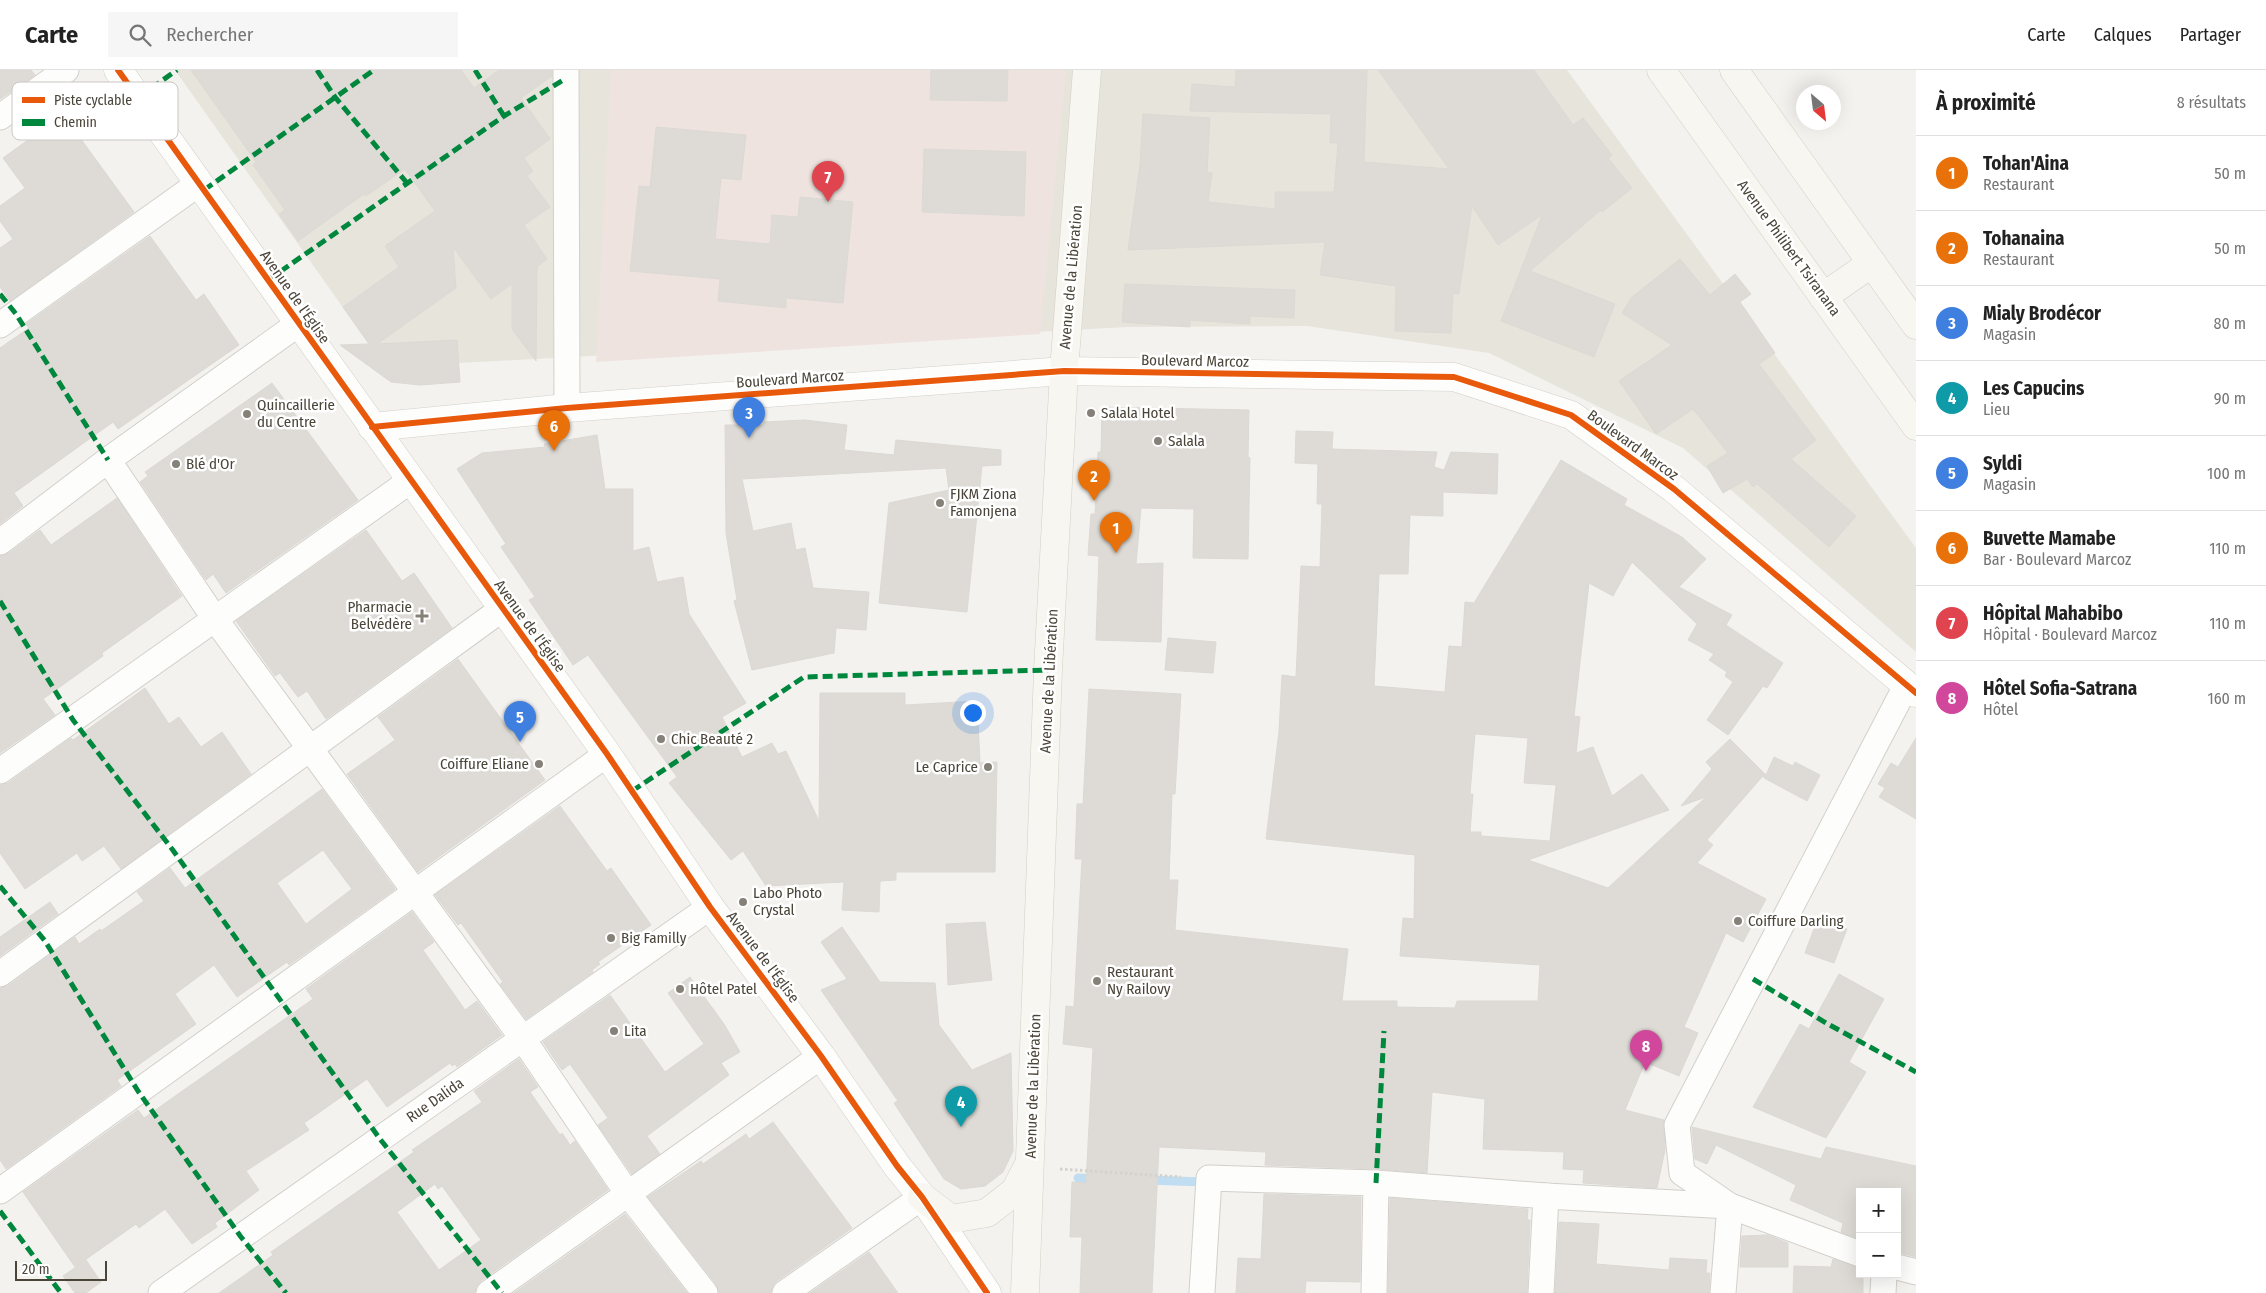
<!DOCTYPE html>
<html lang="fr">
<head>
<meta charset="utf-8">
<style>
	:root { --surface:#fff; --page:#f6f6f6; --text:#222; --muted:#767676; --line:#e0e0e0; --accent:#868178 }
	body { margin:0; font-family:"Fira Sans Condensed",sans-serif; background:var(--page); color:var(--text) }
	.controls { position:absolute; right:15px; bottom:15px; display:grid; overflow:hidden; border-radius:0px; box-shadow:0 5px 20px #0002 }
	.controls button { width:45px; height:45px; display:grid; place-items:center; padding:0; border:0; border-bottom:1px solid var(--line); background:var(--surface); color:var(--text); font:25px sans-serif }
	.compass { position:absolute; left:1796px; top:15px; width:45px; height:45px; border-radius:50%; background:var(--surface); box-shadow:0 5px 20px #0002; rotate:152deg }
	.scale { position:absolute; left:15px; bottom:12px; width:92px; box-sizing:border-box; padding-left:5px; border:2px solid #4b4439; border-top:0; font-size:14px; line-height:18px; white-space:nowrap; color:#4b4439; -webkit-text-stroke:4px #fff; paint-order:stroke }
	.you { position:absolute; left:972px; top:642px; width:18px; height:18px; margin:-12px; border:4px solid #fff; border-radius:50%; background:#1a73e8; box-shadow:0 0 0 8px #1a73e833 }
	.badge { display:grid; place-items:center; width:32px; height:32px; border-radius:50%; background:var(--accent); color:#fff; font-size:16px; font-weight:700 }
	.pin { position:absolute; translate:-50% -41px; filter:drop-shadow(0 1px 2px #0008) }
	.pin::after { content:''; position:absolute; top:26px; width:18px; height:15px; background:inherit; clip-path:polygon(0 0,100% 0,50% 100%) }
	.list { margin:0; padding:0; list-style:none }
	h2 { display:flex; justify-content:space-between; align-items:center; height:65px; margin:0; padding:0 20px; font-size:21px }
	h2 small { font-size:16px; font-weight:400; color:var(--muted) }
	.list li { display:grid; grid-template-columns:32px 1fr auto; gap:15px; align-items:center; box-sizing:border-box; height:75px; padding:0 20px; border-top:1px solid var(--line) }
	.list b { display:block; font-size:19px; white-space:nowrap }
	.list p { margin:0; font-size:16px; white-space:nowrap; color:var(--muted) }
	.list em { font-size:16px; font-style:normal; color:var(--muted) }
	.icon { flex:none; width:28px; height:28px; fill:none; stroke:currentColor; stroke-width:2; stroke-linecap:round; stroke-linejoin:round }
	.map { position:relative; flex:none; width:1916px; height:1223px; overflow:hidden }
	header { display:flex; align-items:center; gap:30px; box-sizing:border-box; height:70px; padding:0 25px; background:var(--surface); border-bottom:1px solid var(--line) }
	header strong { font-size:24px }
	nav { display:flex; gap:28px; margin-inline-start:auto; font-size:18px }
	.search { width:350px; height:45px; background:var(--page); display:flex; align-items:center; gap:12px; box-sizing:border-box; padding:0 18px; border-radius:0px; color:var(--muted); font-size:19px }
	main { display:flex }
	aside { flex:1; background:var(--surface) }
	.map>svg:first-child { display:block }
	.residential { fill:#e7e4dc }
	.medical { fill:#eee3df }
	.lines { fill:none; stroke-linecap:round; stroke-linejoin:round }
	.stream { stroke:#c0ddf1; stroke-width:9 }
	.building { fill:#dedbd6; stroke:#dcd9d4; fill-rule:evenodd }
	.minor-casing { stroke:#d2d0cb; stroke-width:27 }
	.tertiary-casing { stroke:#d2d0cb; stroke-width:29 }
	.secondary-casing { stroke:#d3cfc5; stroke-width:29 }
	.path { stroke:#d3d2cc; stroke-width:3; stroke-dasharray:2.5 2.5; stroke-linecap:butt }
	.minor { stroke:#fdfdfc; stroke-width:25 }
	.tertiary { stroke:#fdfdfc; stroke-width:28 }
	.secondary { stroke:#f7f6f1; stroke-width:28 }
	.quiet { stroke:#00873e; stroke-width:5; stroke-dasharray:10 5; stroke-linecap:butt }
	.cycleway-casing { stroke:#fff; stroke-width:9 }
	.cycleway { stroke:#e8590c; stroke-width:6 }
	.poi-dot { fill:#868178; stroke:#fff; stroke-width:2 }
	.labels { text-anchor:middle; dominant-baseline:central; stroke-width:5; stroke-linejoin:round; paint-order:stroke }
	.street-label { font-size:15px; fill:#4b4439; stroke:#fff }
	.poi-label { font-size:15px; fill:#4b4439; stroke:#fff; text-anchor:start }
	.key { fill:#fff; stroke:#c9c7c4; stroke-width:1 }
	.key-label { font-size:14px; fill:#4b4439 }
</style>
</head>
<body>
<header>
<strong>Carte</strong>
<div class="search"><svg class="icon" aria-label="search" viewBox="0 0 24 24"><circle cx="10" cy="10" r="6"/><path d="M15 15l6 6"/></svg>Rechercher</div>
<nav><a>Carte</a><a>Calques</a><a>Partager</a></nav>
</header>
<main>
<div class="map">
<svg width="1916" height="1223" viewBox="0 0 1916 1223">
	<rect width="100%" height="100%" fill="#f4f2ee"/>
	<!-- residential -->
	<path class="residential" d="M175 0H1567L1916 478V582L1683 378 1489 283 1307 256 1128 257 385 297Z"/>
	<!-- medical -->
	<path class="medical" d="M611 0H1066L1040 264 596 292Z"/>
	<g class="lines">
		<!-- stream -->
		<g class="stream">
			<path d="M1078 1108 1098 1109"/>
			<path d="M1146 1110 1205 1112"/>
		</g>
	</g>
	<!-- building -->
	<g class="building">
		<path d="M0 0H31L35 5 0 29Z"/>
		<path d="M191 0H461L474 18 499 0H552V6L521 28 550 69 524 88 533 101 527 106 550 137 524 155 547 189 537 197 536 291 512 259V214L491 229 453 177 456 218 377 274 457 270 460 312 420 315 391 312 340 275 369 274 343 237 399 197 385 176 435 141 405 99 366 126 364 124 298 171 279 144 285 140 253 95 256 92Z"/>
		<path d="M931 0H1008L1007 31 930 30Z"/>
		<path d="M1236 0H1367L1364 92 1449 99 1378 0H1534L1573 55 1583 48 1612 85 1608 88 1632 118 1602 142 1601 140 1530 201 1615 234 1594 287 1501 251 1542 145 1498 175 1472 136 1459 224 1453 223 1451 263 1395 261 1396 216 1320 205 1325 172 1128 180 1140 95 1143 44 1210 48 1207 102 1212 103 1208 132 1275 139V122H1334L1338 73H1330L1331 44 1190 41 1192 14 1235 17Z"/>
		<path d="M51 28 134 142 10 231 0 217V178L13 169 0 151V136L25 118 3 88 28 70 16 53Z"/>
		<path d="M656 57 746 65 741 110 721 108 715 169 770 174 772 145 798 147 800 127 853 132 843 233 786 228V238L718 231 720 209 630 201 639 116 650 117Z"/>
		<path d="M924 79 1026 82 1024 146 922 142Z"/>
		<path d="M150 166 196 230 204 224 239 275 118 359 113 352 14 423 23 436 0 454V278L29 258 26 254Z"/>
		<path d="M1680 189 1710 225 1735 204 1751 224 1740 232 1775 283 1759 294 1816 370 1791 389 1856 446 1829 477 1757 414 1753 417 1747 409 1723 423 1707 396 1728 383 1693 339 1656 364 1619 311 1672 275 1622 243 1632 227Z"/>
		<path d="M1125 214 1295 220 1294 248 1250 246V254L1190 250V257L1122 252Z"/>
		<path d="M272 313 358 430 226 523 213 504 206 510 140 412 148 406 145 402Z"/>
		<path d="M1102 337 1249 340 1248 387 1250 388 1248 489 1193 488 1194 439 1141 438 1136 494 1163 493 1161 572 1096 570 1099 486 1088 485 1091 444H1095L1098 382H1101Z"/>
		<path d="M805 350 847 355 844 380 894 385 896 370 1001 380V395L982 396 967 542 879 533 889 433 949 420 946 398 742 409 753 461 791 453 796 480 805 478 813 518 869 522 866 560 836 558 834 583 752 600 734 531 737 530 726 463 725 355H764V352Z"/>
		<path d="M1296 361 1333 362 1332 379 1437 382 1434 397 1444 400 1451 382 1498 384 1497 424 1443 422V446L1410 445 1408 504H1379L1374 616 1445 622 1449 576 1462 577 1465 532 1474 533 1561 390 1627 429 1624 435 1682 467 1706 489 1679 517 1732 545 1726 555 1783 593 1767 618 1763 616 1728 665 1707 650 1733 612 1725 606 1727 602 1709 590 1714 584 1688 570 1697 554 1632 492 1613 526 1589 513 1574 646 1580 647 1576 683 1593 677 1612 726 1642 704 1669 740 1528 790 1608 818 1706 727 1681 736 1712 699 1706 692 1730 669 1766 705 1774 687 1793 696 1795 692 1820 705 1807 731 1764 708 1765 706 1762 707 1707 770 1713 775 1697 793 1766 829 1743 872 1726 863 1684 957 1698 963 1679 1006 1645 992 1625 1040 1664 1050 1665 1080 1657 1118 1583 1113 1584 1100 1563 1099 1564 1082 1483 1079 1485 1029 1432 1022 1427 1103 1377 1099 1265 1095 1266 1082 1159 1077 1152 1223H1080L1082 1167H1070L1072 1112 1086 1113 1093 978 1063 974 1066 936 1074 937 1082 789H1075L1077 734H1083L1089 619 1181 624 1175 724H1172L1169 810H1178L1175 860 1348 879 1342 931H1397V937L1455 938 1457 931H1538L1540 895 1400 886 1403 848 1414 849 1415 785 1266 769 1279 661 1282 605 1296 607 1301 496 1320 497 1322 434H1317L1318 394 1295 393ZM1475 664 1528 668 1524 713 1556 715 1550 771 1481 766V762H1470L1473 724H1470Z"/>
		<path d="M597 365 605 419H633V481L649 477 657 512 683 507 689 544 746 633 722 647 742 687 772 673 778 684 786 681 819 751 820 623H905V635L977 631 980 693 997 692 995 802H896V810L880 811 879 842 842 840 844 812 766 816 743 781 731 790 669 713 677 707 588 585 573 595 529 530 535 527 501 477 506 474 457 399 482 383 545 377 544 374Z"/>
		<path d="M117 428 182 526 102 583 103 586 43 629 55 645 0 683V486L9 483 40 460 51 475Z"/>
		<path d="M366 460 402 511 414 503 452 558 326 649 307 621 298 627 280 603 275 606 236 551Z"/>
		<path d="M1168 568 1216 572 1213 603 1165 600Z"/>
		<path d="M458 589 545 710 418 802 347 704 395 670 378 647Z"/>
		<path d="M145 618 169 654 179 647 201 677 222 662 251 704 121 799 104 776 82 791 77 783 25 819 0 783V715L8 713 71 668 73 670Z"/>
		<path d="M1916 668V749L1879 727 1885 718 1878 714 1891 693 1898 697Z"/>
		<path d="M322 719 395 819 289 895 287 892 237 927 214 895 175 924 196 954 117 1010 121 1016 6 1099 0 1090V918L8 916 75 867 79 874 100 859 101 861 144 831 137 822 170 798 185 818ZM323 780 352 819 306 854 277 813Z"/>
		<path d="M560 736 607 801 611 798 651 855 598 892 600 894 592 900 593 902 526 949 500 914 503 912 461 853 458 855 435 825Z"/>
		<path d="M50 832 58 844 0 886V867Z"/>
		<path d="M412 842 434 872 423 880 465 940 477 931 502 965 457 997 455 994 452 996 450 993 387 1037 367 1009 304 1053 309 1060 246 1101 259 1120 215 1153 217 1157 192 1174 165 1139 139 1158 136 1154 75 1197 23 1122 138 1040 144 1048 313 929 306 919Z"/>
		<path d="M1818 848 1847 859 1834 893 1805 883Z"/>
		<path d="M985 852 992 910 948 915 946 854Z"/>
		<path d="M842 857 880 912 935 913 939 955 972 1000 1011 983 1013 1081 1003 1102 985 1116 961 1119 944 1109 894 1033 898 1031 821 920 847 909 821 872Z"/>
		<path d="M1839 904 1884 929 1849 992 1866 1002 1826 1068 1753 1037 1800 954 1809 959Z"/>
		<path d="M690 907 724 954 740 982 721 993 729 1005 647 1066 660 1084 632 1104 598 1055 608 1048 570 994 562 1000 543 972 610 925 665 1002 704 974 668 923Z"/>
		<path d="M519 989 538 1017 530 1022 560 1065 562 1063 570 1075 575 1071 608 1120 481 1211 476 1217 475 1223H219L273 1185 271 1182 414 1082 412 1080 482 1032 474 1021ZM435 1114 438 1119 442 1116 481 1170 439 1200 397 1142Z"/>
		<path d="M773 1052 852 1158 777 1211 772 1217 771 1223H719L716 1214 648 1127 701 1091 703 1094 746 1064 749 1069Z"/>
		<path d="M1692 1057 1821 1089 1826 1077 1916 1096V1187L1897 1182V1122H1860V1169L1841 1162 1843 1153 1790 1130 1796 1115 1716 1075 1707 1094 1695 1089Z"/>
		<path d="M1264 1124 1361 1127 1360 1212 1306 1211 1305 1223H1236L1238 1188 1261 1189Z"/>
		<path d="M1390 1128 1528 1139 1527 1150H1530L1527 1223H1388Z"/>
		<path d="M625 1144 687 1223H514Z"/>
		<path d="M1559 1152 1599 1154 1596 1194 1669 1200 1670 1188 1707 1190 1706 1203H1710L1709 1223H1555Z"/>
		<path d="M1768 1165 1788 1173V1197H1740L1742 1166Z"/>
		<path d="M869 1182 898 1223H810Z"/>
		<path d="M1833 1189 1860 1198V1204H1863V1223H1793L1794 1196 1831 1197Z"/>
		<path d="M86 1190 101 1212 86 1223H75L63 1206Z"/>
	</g>
	<g class="lines">
		<defs>
			<g id="minor">
				<path d="M566 0 567 338"/>
				<path d="M0 47 66 0"/>
				<path d="M0 255 198 114"/>
				<path d="M108 390 215 549 523 969 628 1124 705 1223"/>
				<path d="M0 472 108 390 298 254"/>
				<path d="M0 701 410 411"/>
				<path d="M0 904 502 539"/>
				<path d="M0 1121 607 684"/>
				<path d="M1897 1197 1916 1202"/>
				<path d="M161 1223 710 837"/>
				<path d="M489 1223 821 986"/>
				<path d="M785 1223 922 1127"/>
				<path d="M1202 1223 1209 1108 1376 1113 1546 1126 1730 1136 1860 1184"/>
				<path d="M1374 1223 1376 1113"/>
				<path d="M1541 1223 1546 1126"/>
				<path d="M1723 1223 1730 1136 1682 1103 1677 1055 1906 616"/>
				<path d="M1883 1223 1884 1204"/>
			</g>
			<g id="tertiary">
				<path d="M118 0 607 684 710 837 821 986 897 1096 922 1127 987 1223"/>
				<path d="M372 357 567 338 1064 301 1454 307 1571 345 1674 419 1916 623"/>
			</g>
			<g id="secondary">
				<path d="M1661 0 1916 356"/>
				<path d="M1734 0 1916 255"/>
				<path d="M1823 227 1872 193"/>
				<path d="M922 1127 951 1149 987 1143 1015 1121 1029 1094"/>
				<path d="M1025 1223 1048 600 1064 301 1087 0"/>
			</g>
		</defs>
		<!-- minor casing -->
		<use href="#minor" class="minor-casing"/>
		<!-- tertiary casing -->
		<use href="#tertiary" class="tertiary-casing"/>
		<!-- secondary casing -->
		<use href="#secondary" class="secondary-casing"/>
		<!-- path -->
		<path class="path" d="M1060 1099 1181 1107"/>
		<!-- minor -->
		<use href="#minor" class="minor"/>
		<!-- tertiary -->
		<use href="#tertiary" class="tertiary"/>
		<!-- secondary -->
		<use href="#secondary" class="secondary"/>
		<!-- quiet -->
		<g class="quiet">
			<path d="M317 0 335 27 407 113"/>
			<path d="M475 0 504 46"/>
			<path d="M139 27 177 0"/>
			<path d="M204 120 374 0"/>
			<path d="M268 210 504 46 565 9"/>
			<path d="M0 224 16 244 108 390"/>
			<path d="M0 531 73 650 172 779 380 1069 502 1223"/>
			<path d="M632 721 804 607 1048 600"/>
			<path d="M0 816 45 871 138 1021 241 1167 286 1223"/>
			<path d="M1753 909 1826 953 1916 1002"/>
			<path d="M1376 1113 1384 961"/>
			<path d="M0 1141 61 1223"/>
		</g>
		<defs>
			<g id="cycleway">
				<path d="M118 0 607 684 710 837 821 986 897 1096 922 1127 987 1223"/>
				<path d="M372 357 567 338 1064 301 1454 307 1571 345 1674 419 1916 623"/>
			</g>
		</defs>
		<!-- cycleway casing -->
		<use href="#cycleway" class="cycleway-casing"/>
		<!-- cycleway -->
		<use href="#cycleway" class="cycleway"/>
	</g>
	<!-- markers -->
	<g class="poi-dot">
		<circle cx="1091" cy="343" r="5"/>
		<circle cx="247" cy="344" r="5"/>
		<circle cx="1158" cy="371" r="5"/>
		<circle cx="176" cy="394" r="5"/>
		<circle cx="940" cy="433" r="5"/>
		<path d="M419.5 538.5h5v5h5v5h-5v5h-5v-5h-5v-5h5z"/>
		<circle cx="661" cy="669" r="5"/>
		<circle cx="539" cy="694" r="5"/>
		<circle cx="988" cy="697" r="5"/>
		<circle cx="743" cy="832" r="5"/>
		<circle cx="1738" cy="851" r="5"/>
		<circle cx="611" cy="868" r="5"/>
		<circle cx="1097" cy="911" r="5"/>
		<circle cx="680" cy="919" r="5"/>
		<circle cx="614" cy="961" r="5"/>
	</g>
	<g class="labels">
		<!-- street labels -->
		<g class="street-label">
			<text transform="translate(1789 178) rotate(54)">Avenue Philibert Tsiranana</text>
			<text transform="translate(1071 207) rotate(-85)">Avenue de la Libération</text>
			<text transform="translate(295 227) rotate(55)">Avenue de l'Église</text>
			<text transform="translate(1195 291) rotate(1)">Boulevard Marcoz</text>
			<text transform="translate(790 309) rotate(-4)">Boulevard Marcoz</text>
			<text transform="translate(1633 375) rotate(36)">Boulevard Marcoz</text>
			<text transform="translate(530 556) rotate(54)">Avenue de l'Église</text>
			<text transform="translate(1049 611) rotate(-87)">Avenue de la Libération</text>
			<text transform="translate(763 887) rotate(53)">Avenue de l'Église</text>
			<text transform="translate(1033 1016) rotate(-88)">Avenue de la Libération</text>
			<text transform="translate(435 1030) rotate(-35)">Rue Dalida</text>
		</g>
		<!-- poi labels -->
		<g class="poi-label">
			<text x="257" y="335">Quincaillerie<tspan x="257" dy="17">du Centre</tspan></text>
			<text x="1101" y="343">Salala Hotel</text>
			<text x="1168" y="371">Salala</text>
			<text x="186" y="394">Blé d'Or</text>
			<text x="950" y="424">FJKM Ziona<tspan x="950" dy="17">Famonjena</tspan></text>
			<text x="412" y="537" text-anchor="end">Pharmacie<tspan x="412" dy="17">Belvédère</tspan></text>
			<text x="671" y="669">Chic Beauté 2</text>
			<text x="529" y="694" text-anchor="end">Coiffure Eliane</text>
			<text x="978" y="697" text-anchor="end">Le Caprice</text>
			<text x="753" y="823">Labo Photo<tspan x="753" dy="17">Crystal</tspan></text>
			<text x="1748" y="851">Coiffure Darling</text>
			<text x="621" y="868">Big Familly</text>
			<text x="1107" y="902">Restaurant<tspan x="1107" dy="17">Ny Railovy</tspan></text>
			<text x="690" y="919">Hôtel Patel</text>
			<text x="624" y="961">Lita</text>
		</g>
	</g>
	<!-- legend -->
	<rect x="12" y="12" width="166" height="58" rx="8" class="key"/>
	<rect x="22" y="27" width="23" height="6" fill="#e8590c"/>
	<rect x="22" y="49" width="23" height="7" fill="#00873e"/>
	<g class="key-label">
		<text x="54" y="35">Piste cyclable</text>
		<text x="54" y="57">Chemin</text>
	</g>
</svg>
<div class="controls">
<button>+</button>
<button>−</button>
</div>
<svg class="compass" viewBox="-18 -18 36 36"><path d="M0-13l5 13h-10z" fill="#e53935"/><path d="M0 13l5-13h-10z" fill="#767676"/></svg>
<div class="scale">20 m</div>
<div class="you"></div>
<div class="pin badge" style="left:1116px;top:483px;background:#e8710a">1</div>
<div class="pin badge" style="left:1094px;top:431px;background:#e8710a">2</div>
<div class="pin badge" style="left:749px;top:368px;background:#3f7fe0">3</div>
<div class="pin badge" style="left:961px;top:1057px;background:#0f9aa8">4</div>
<div class="pin badge" style="left:520px;top:672px;background:#3f7fe0">5</div>
<div class="pin badge" style="left:554px;top:381px;background:#e8710a">6</div>
<div class="pin badge" style="left:828px;top:132px;background:#e0444e">7</div>
<div class="pin badge" style="left:1646px;top:1001px;background:#d1479c">8</div>
</div>
<aside>
<h2>À proximité<small>8 résultats</small></h2>
<ul class="list">
<li><span class="badge" style="background:#e8710a">1</span><div><b>Tohan'Aina</b><p>Restaurant</p></div><em>50 m</em></li>
<li><span class="badge" style="background:#e8710a">2</span><div><b>Tohanaina</b><p>Restaurant</p></div><em>50 m</em></li>
<li><span class="badge" style="background:#3f7fe0">3</span><div><b>Mialy Brodécor</b><p>Magasin</p></div><em>80 m</em></li>
<li><span class="badge" style="background:#0f9aa8">4</span><div><b>Les Capucins</b><p>Lieu</p></div><em>90 m</em></li>
<li><span class="badge" style="background:#3f7fe0">5</span><div><b>Syldi</b><p>Magasin</p></div><em>100 m</em></li>
<li><span class="badge" style="background:#e8710a">6</span><div><b>Buvette Mamabe</b><p>Bar · Boulevard Marcoz</p></div><em>110 m</em></li>
<li><span class="badge" style="background:#e0444e">7</span><div><b>Hôpital Mahabibo</b><p>Hôpital · Boulevard Marcoz</p></div><em>110 m</em></li>
<li><span class="badge" style="background:#d1479c">8</span><div><b>Hôtel Sofia-Satrana</b><p>Hôtel</p></div><em>160 m</em></li>
</ul>
</aside>
</main>
</body>
</html>
